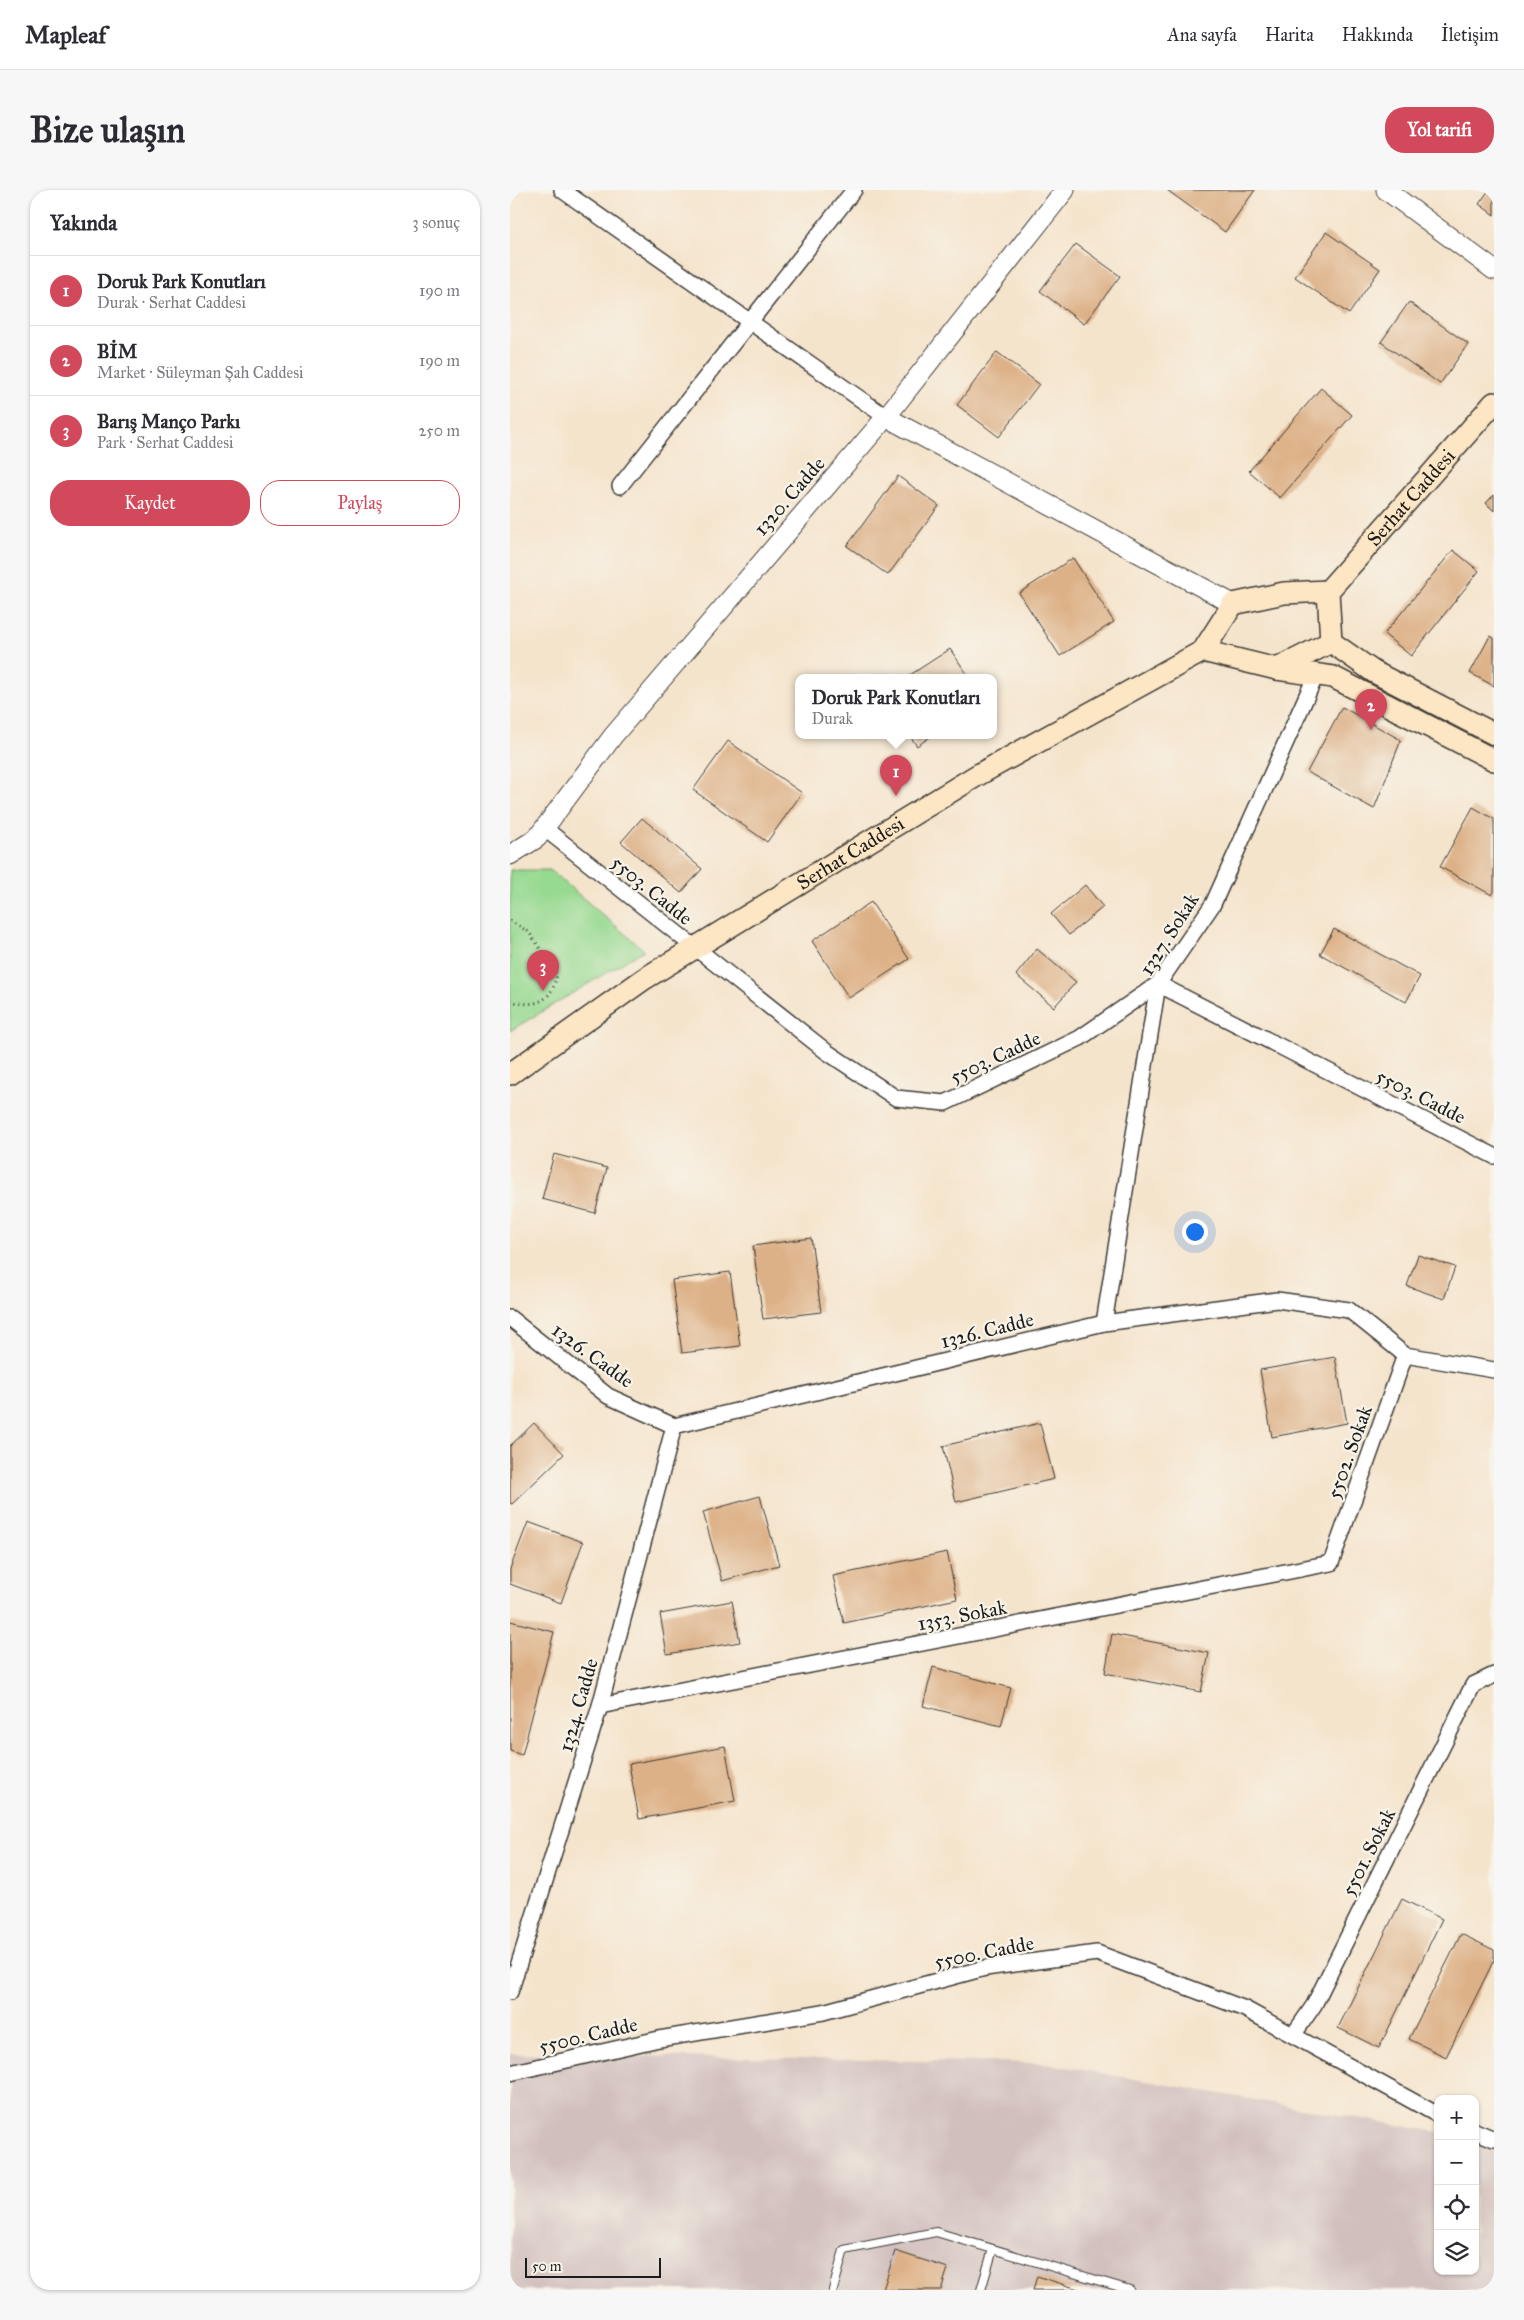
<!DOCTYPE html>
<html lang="tr">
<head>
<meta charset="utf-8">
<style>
	:root { --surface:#fff; --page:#f7f7f7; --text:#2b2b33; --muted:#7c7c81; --line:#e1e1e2; --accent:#d1495b }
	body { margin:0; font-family:"IM FELL Great Primer",serif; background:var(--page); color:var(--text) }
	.controls { position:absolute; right:15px; bottom:15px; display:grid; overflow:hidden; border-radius:10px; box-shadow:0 1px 4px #0004 }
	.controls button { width:45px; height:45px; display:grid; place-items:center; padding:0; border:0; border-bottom:1px solid var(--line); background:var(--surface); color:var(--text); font:25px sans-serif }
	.scale { position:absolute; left:15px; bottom:12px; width:136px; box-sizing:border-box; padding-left:5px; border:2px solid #1c1c1c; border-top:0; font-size:14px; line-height:18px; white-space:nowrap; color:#1c1c1c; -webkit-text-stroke:4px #f7f3e8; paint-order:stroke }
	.you { position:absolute; left:684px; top:1041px; width:18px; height:18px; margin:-12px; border:4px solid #fff; border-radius:50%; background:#1a73e8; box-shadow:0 0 0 8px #1a73e833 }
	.badge { display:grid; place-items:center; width:32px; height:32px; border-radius:50%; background:var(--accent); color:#fff; font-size:16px; font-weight:700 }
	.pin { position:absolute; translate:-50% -41px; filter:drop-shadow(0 1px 2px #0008) }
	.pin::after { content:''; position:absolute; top:26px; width:18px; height:15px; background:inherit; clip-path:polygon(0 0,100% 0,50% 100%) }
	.popup { position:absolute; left:285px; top:484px; width:202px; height:65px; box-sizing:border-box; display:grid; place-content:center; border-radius:10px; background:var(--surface); filter:drop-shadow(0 1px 4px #0005); font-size:16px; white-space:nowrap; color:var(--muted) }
	.popup b { font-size:19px; color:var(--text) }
	.popup::after { content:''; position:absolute; left:50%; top:100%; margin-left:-10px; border:10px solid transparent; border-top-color:var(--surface) }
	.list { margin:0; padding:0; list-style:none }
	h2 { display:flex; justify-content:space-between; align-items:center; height:65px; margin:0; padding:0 20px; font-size:21px }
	h2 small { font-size:16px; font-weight:400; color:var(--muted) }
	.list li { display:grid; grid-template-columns:32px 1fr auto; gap:15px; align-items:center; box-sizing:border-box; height:70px; padding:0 20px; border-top:1px solid var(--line) }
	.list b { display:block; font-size:19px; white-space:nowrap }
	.list p { margin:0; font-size:16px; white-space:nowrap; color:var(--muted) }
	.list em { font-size:16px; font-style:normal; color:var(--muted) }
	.actions { display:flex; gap:10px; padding:15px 20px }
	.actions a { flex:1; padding:11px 0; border:1px solid var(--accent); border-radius:20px; text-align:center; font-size:18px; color:var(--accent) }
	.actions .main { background:var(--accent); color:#fff }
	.icon { flex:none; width:28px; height:28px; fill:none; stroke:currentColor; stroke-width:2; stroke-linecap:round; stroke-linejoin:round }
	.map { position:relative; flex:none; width:984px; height:2100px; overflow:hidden; border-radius:20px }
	header { display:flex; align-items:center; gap:30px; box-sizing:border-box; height:70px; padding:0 25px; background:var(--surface); border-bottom:1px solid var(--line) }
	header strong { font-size:24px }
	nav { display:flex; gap:28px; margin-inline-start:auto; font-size:18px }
	.intro { display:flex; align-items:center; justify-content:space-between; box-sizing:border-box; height:120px; padding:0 30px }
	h1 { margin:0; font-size:35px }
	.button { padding:12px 22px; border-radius:20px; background:var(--accent); color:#fff; font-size:18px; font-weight:700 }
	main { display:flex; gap:30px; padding:0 30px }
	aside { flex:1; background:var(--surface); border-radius:20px; box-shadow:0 1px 4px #0004 }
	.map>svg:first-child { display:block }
	.industrial { fill:#d1bfbd }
	.green { fill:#96d990; stroke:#597a56 }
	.building { fill:#ddb187 }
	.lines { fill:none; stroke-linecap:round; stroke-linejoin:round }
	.service-casing { stroke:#3d3a36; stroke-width:10 }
	.minor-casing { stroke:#3d3a36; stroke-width:18 }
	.tertiary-casing { stroke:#3d3a36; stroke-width:21 }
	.secondary-casing { stroke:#3d3a36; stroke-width:24 }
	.path { stroke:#3d3a36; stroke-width:3; stroke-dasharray:1 4; stroke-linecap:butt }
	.service { stroke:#fff; stroke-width:8 }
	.minor { stroke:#fff; stroke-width:15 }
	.tertiary { stroke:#fff; stroke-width:19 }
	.secondary { stroke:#fce6c4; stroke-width:21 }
	.labels { text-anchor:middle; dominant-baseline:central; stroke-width:4.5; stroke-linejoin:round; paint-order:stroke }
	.street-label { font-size:20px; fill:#1c1c1c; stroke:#f7f3e8 }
</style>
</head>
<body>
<header>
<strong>Mapleaf</strong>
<nav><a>Ana sayfa</a><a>Harita</a><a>Hakkında</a><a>İletişim</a></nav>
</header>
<div class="intro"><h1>Bize ulaşın</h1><a class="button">Yol tarifi</a></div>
<main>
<aside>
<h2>Yakında<small>3 sonuç</small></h2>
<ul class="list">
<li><span class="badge">1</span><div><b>Doruk Park Konutları</b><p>Durak · Serhat Caddesi</p></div><em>190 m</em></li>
<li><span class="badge">2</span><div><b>BİM</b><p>Market · Süleyman Şah Caddesi</p></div><em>190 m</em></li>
<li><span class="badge">3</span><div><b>Barış Manço Parkı</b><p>Park · Serhat Caddesi</p></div><em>250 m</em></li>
</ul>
<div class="actions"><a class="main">Kaydet</a><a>Paylaş</a></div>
</aside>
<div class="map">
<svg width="984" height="2100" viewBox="0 0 984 2100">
	<rect width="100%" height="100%" fill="#f7f3e8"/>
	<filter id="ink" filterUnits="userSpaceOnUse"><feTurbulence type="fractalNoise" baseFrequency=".02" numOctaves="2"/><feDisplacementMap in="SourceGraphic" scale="10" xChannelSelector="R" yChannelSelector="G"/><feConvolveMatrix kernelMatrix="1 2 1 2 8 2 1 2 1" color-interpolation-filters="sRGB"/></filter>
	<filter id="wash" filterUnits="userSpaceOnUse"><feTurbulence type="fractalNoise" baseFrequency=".0096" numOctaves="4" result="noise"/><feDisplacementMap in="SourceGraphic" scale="20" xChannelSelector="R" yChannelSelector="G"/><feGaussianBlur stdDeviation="1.12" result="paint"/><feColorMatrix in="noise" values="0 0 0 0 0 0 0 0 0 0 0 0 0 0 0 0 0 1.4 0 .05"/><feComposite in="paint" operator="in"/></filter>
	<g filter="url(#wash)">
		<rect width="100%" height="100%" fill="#f5e4cc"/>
		<!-- industrial -->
		<path class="industrial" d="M0 1864 533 1873 928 1942V2081H965V1948L984 1952V2100H0Z"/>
		<!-- green -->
		<path class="green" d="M0 680H40L134 760 0 841Z"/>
		<g id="blocks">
			<!-- building -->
			<g class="building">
				<path d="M657 0H745L715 42Z"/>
				<path d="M979 0H984V25L969 14Z"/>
				<path d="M816 42 870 79 839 124 785 87Z"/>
				<path d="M566 54 610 86 574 134 530 101Z"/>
				<path d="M899 112 958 154 930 194 871 152Z"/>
				<path d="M487 162 529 194 489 247 447 215Z"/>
				<path d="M811 198 842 225 770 308 739 281Z"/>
				<path d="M388 286 429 316 378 385 337 356Z"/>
				<path d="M984 305V321L976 313Z"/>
				<path d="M943 360 969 381 901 466 874 444Z"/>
				<path d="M563 368 604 432 550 466 509 403Z"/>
				<path d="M980 446 984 448V496L960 483Z"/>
				<path d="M440 459 459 487H397Z"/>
				<path d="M832 517 891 550 864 619 797 582Z"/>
				<path d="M399 545H423L407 556Z"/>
				<path d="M218 551 292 603 257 652 183 600Z"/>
				<path d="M963 617 984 629V702L982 705 930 677Z"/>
				<path d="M132 628 192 679 171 703 111 652Z"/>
				<path d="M575 695 593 717 559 745 541 724Z"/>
				<path d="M361 712 399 769 339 808 302 751Z"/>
				<path d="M824 739 910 786 896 812 810 764Z"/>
				<path d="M527 759 566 792 544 817 506 785Z"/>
				<path d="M44 964 97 978 85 1023 32 1009Z"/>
				<path d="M301 1048 311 1122 253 1129 243 1056Z"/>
				<path d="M908 1065 945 1077 934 1109 897 1096Z"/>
				<path d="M220 1082 230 1156 172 1163 162 1090Z"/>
				<path d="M825 1167 837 1233 762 1247 750 1180Z"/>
				<path d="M24 1233 54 1264 2 1314 0 1313V1256Z"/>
				<path d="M530 1233 544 1289 446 1312 433 1256Z"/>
				<path d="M250 1306 269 1375 212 1391 193 1322Z"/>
				<path d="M18 1332 73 1352 51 1413 0 1394V1379Z"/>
				<path d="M437 1362 447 1409 334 1433 323 1386Z"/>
				<path d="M222 1411 230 1452 157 1464 150 1424Z"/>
				<path d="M0 1431 44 1442 12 1565 0 1561Z"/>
				<path d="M602 1444 699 1463 691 1502 595 1483Z"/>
				<path d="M423 1477 501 1498 491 1536 413 1516Z"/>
				<path d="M215 1556 225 1611 129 1629 119 1574Z"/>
				<path d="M892 1709 932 1729 869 1858 828 1838Z"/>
				<path d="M951 1744 984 1760V1770L936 1867 899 1849Z"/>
				<path d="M385 2061 438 2078 431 2100H373Z"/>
				<path d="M527 2086 571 2100H523Z"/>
			</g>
		</g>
	</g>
	<g filter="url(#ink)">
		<use href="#blocks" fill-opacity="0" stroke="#3d3a36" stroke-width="1"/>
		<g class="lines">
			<defs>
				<g id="service">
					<path d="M323 2100 334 2060 426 2042 620 2100"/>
					<path d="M471 2100 483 2059"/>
				</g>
				<g id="minor">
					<path d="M52 0 376 227"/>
					<path d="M110 296 344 0"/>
					<path d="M34 638 317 862 386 908 435 913 570 848 648 794"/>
					<path d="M648 794 984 966"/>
					<path d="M0 1128 98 1206 164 1236 594 1133 767 1110 839 1120 895 1165 984 1180"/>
					<path d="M594 1133 648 794 703 714 807 483"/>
					<path d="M90 1516 821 1373 895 1165"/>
					<path d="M0 1802 90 1516 164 1236"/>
					<path d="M784 1844 804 1815 963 1495 984 1485"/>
					<path d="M0 1883 149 1849 313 1822 475 1778 587 1763 735 1819 928 1925"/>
					<path d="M965 1941 984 1949"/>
				</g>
				<g id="tertiary">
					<path d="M876 0 984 80"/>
					<path d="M376 227 723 414"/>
					<path d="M0 665 27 648 103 546 376 227 555 0"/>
				</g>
				<g id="secondary">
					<path id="s1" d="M821 452 818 401 984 213"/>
					<path d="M821 452 864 482 984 544"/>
					<path d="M693 461 767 479 823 487 984 570"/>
					<path d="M767 479 821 452"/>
					<path id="s2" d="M0 884 134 789 466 586 693 461 723 414 774 403 818 401"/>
				</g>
			</defs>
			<!-- service casing -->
			<use href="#service" class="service-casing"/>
			<!-- minor casing -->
			<use href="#minor" class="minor-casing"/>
			<!-- tertiary casing -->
			<use href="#tertiary" class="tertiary-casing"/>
			<!-- secondary casing -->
			<use href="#secondary" class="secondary-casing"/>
			<!-- path -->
			<path class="path" d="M0 731 19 742 47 784C42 812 26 818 0 811"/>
			<!-- service -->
			<use href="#service" class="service"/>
			<!-- minor -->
			<use href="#minor" class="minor"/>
			<!-- tertiary -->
			<use href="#tertiary" class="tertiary"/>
			<!-- secondary -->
			<use href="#secondary" class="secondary"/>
		</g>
	</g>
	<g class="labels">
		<!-- street labels -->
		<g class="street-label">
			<text transform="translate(279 306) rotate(-49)">1320. Cadde</text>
			<text stroke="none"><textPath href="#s1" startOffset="176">Serhat Caddesi</textPath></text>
			<text stroke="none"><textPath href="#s2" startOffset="406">Serhat Caddesi</textPath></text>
			<text transform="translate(142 700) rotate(39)">5503. Cadde</text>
			<text transform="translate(659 744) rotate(-58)">1327. Sokak</text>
			<text transform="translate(485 867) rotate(-25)">5503. Cadde</text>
			<text transform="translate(911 906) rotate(27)">5503. Cadde</text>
			<text transform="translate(477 1140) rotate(-14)">1326. Cadde</text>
			<text transform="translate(83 1165) rotate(36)">1326. Cadde</text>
			<text transform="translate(839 1262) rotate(-70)">5502. Sokak</text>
			<text transform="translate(452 1425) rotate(-11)">1353. Sokak</text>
			<text transform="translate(68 1515) rotate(-74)">1324. Cadde</text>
			<text transform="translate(858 1662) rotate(-63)">5501. Sokak</text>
			<text transform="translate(474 1762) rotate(-11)">5500. Cadde</text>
			<text transform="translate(78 1845) rotate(-13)">5500. Cadde</text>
		</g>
	</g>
</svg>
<div class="controls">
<button>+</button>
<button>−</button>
<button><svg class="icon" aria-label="locate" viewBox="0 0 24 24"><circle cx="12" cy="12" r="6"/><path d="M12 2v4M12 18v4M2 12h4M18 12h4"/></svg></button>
<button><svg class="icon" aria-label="layers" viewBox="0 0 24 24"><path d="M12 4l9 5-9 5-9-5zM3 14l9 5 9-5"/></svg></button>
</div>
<div class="scale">50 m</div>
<div class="you"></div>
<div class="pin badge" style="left:386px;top:606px">1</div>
<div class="popup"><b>Doruk Park Konutları</b>Durak</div>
<div class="pin badge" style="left:861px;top:540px">2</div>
<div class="pin badge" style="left:33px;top:801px">3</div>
</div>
</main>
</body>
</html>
